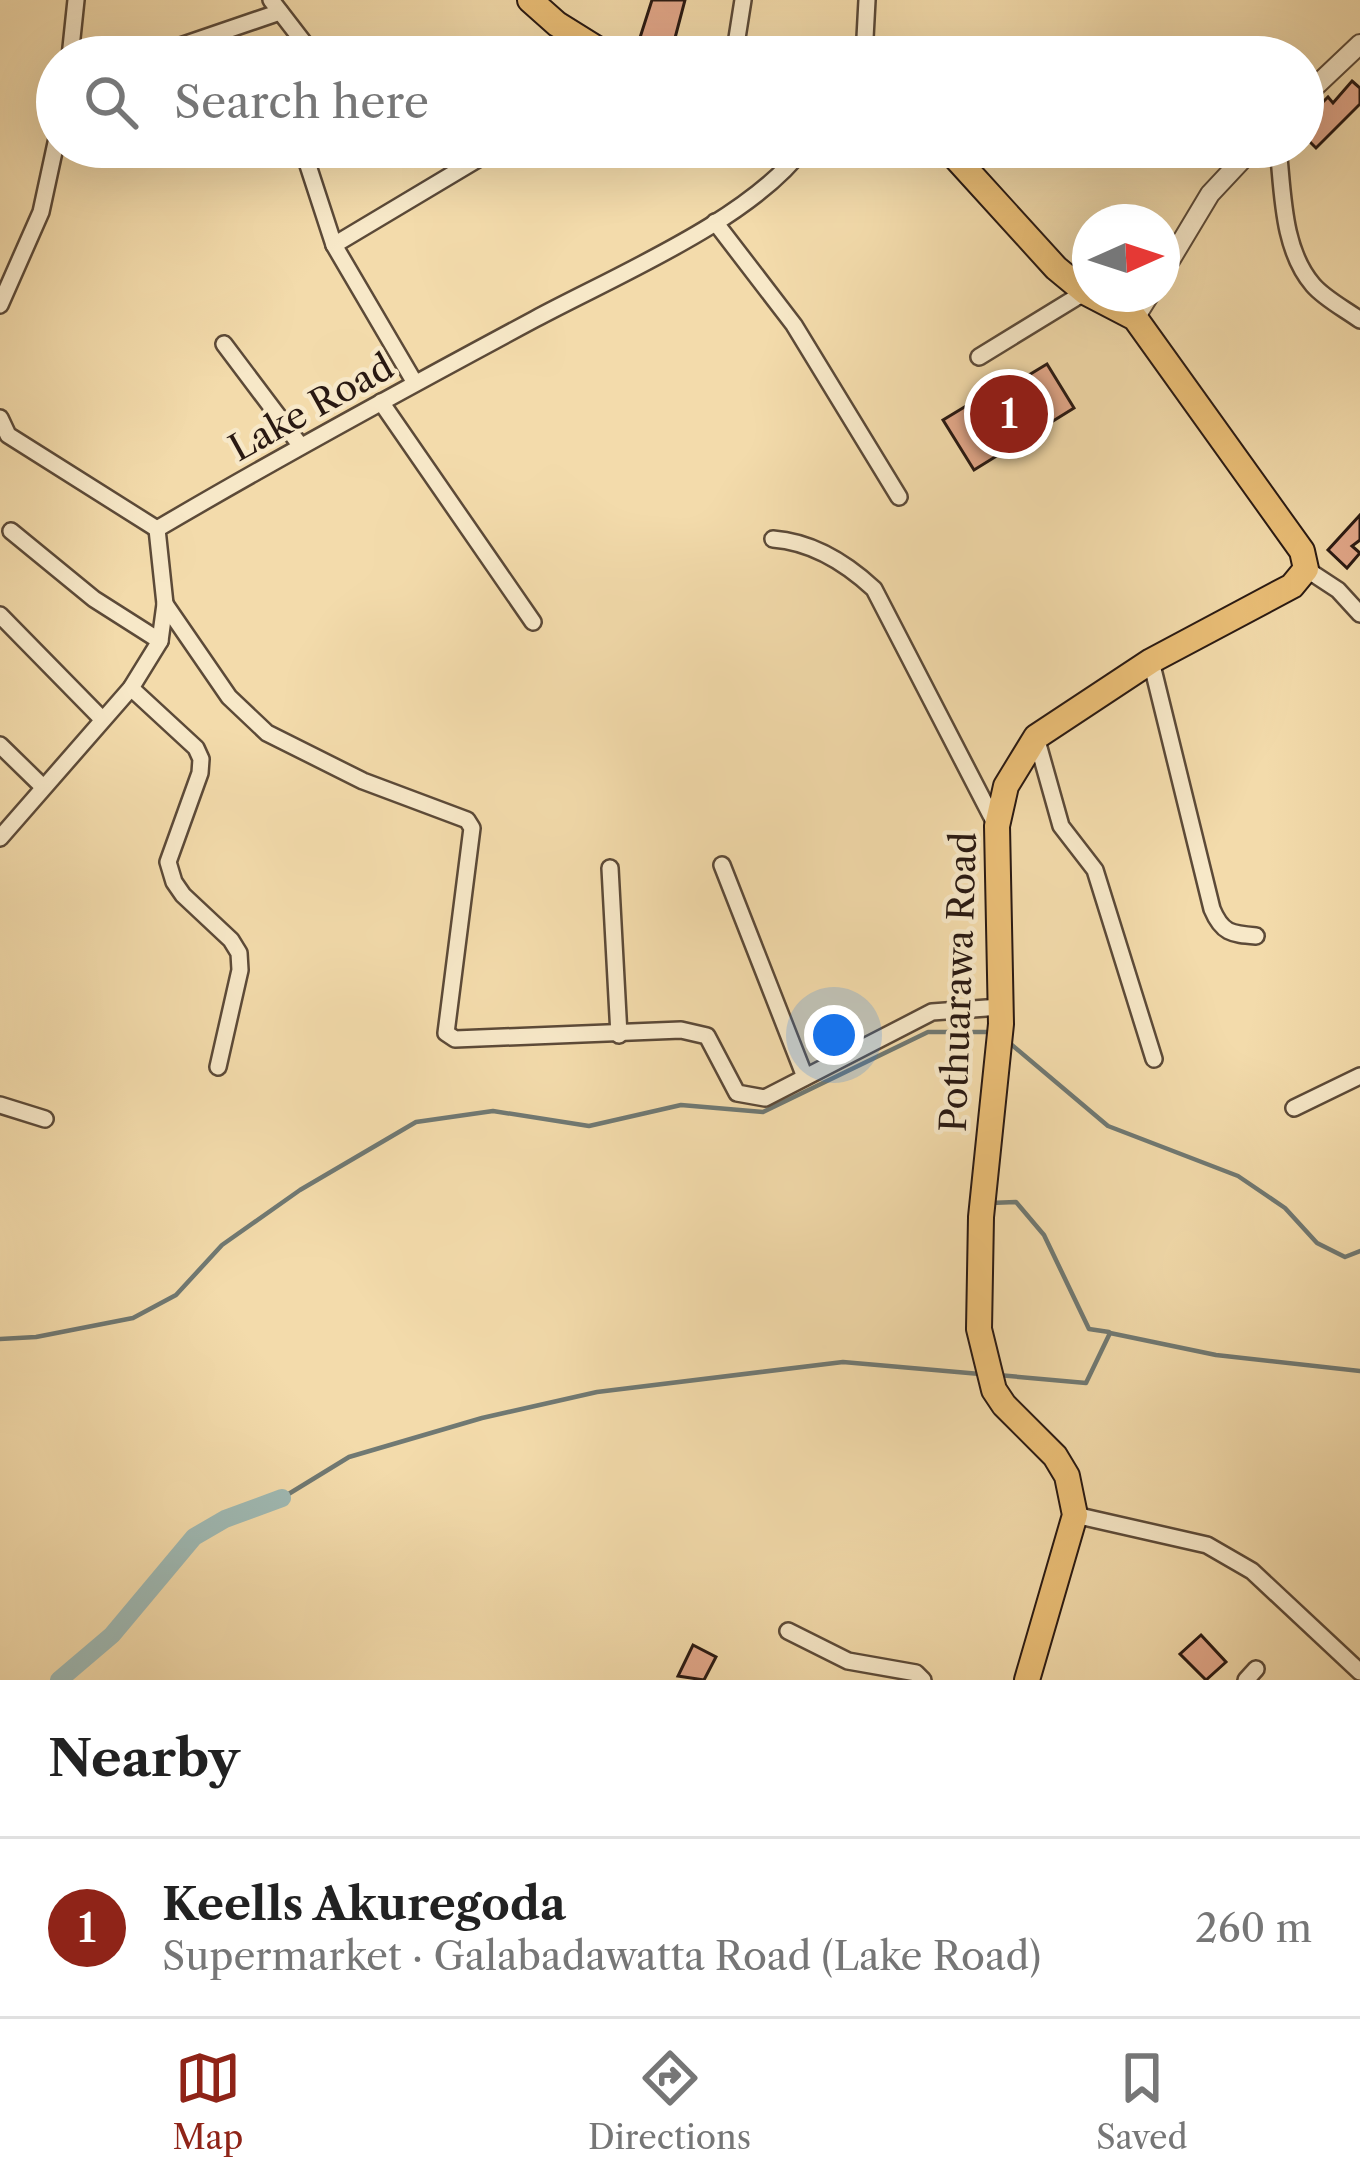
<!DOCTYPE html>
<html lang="en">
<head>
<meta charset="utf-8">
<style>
	:root { --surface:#fff; --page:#f6f6f6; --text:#222; --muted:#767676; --line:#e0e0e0; --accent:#8f2418 }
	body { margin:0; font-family:"Libre Caslon Text",serif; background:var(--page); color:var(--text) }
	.compass { position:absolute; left:1072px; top:204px; width:108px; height:108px; border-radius:50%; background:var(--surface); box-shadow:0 12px 48px #0002; rotate:87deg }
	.you { position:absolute; left:834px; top:1035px; width:42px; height:42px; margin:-30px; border:9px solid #fff; border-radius:50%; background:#1a73e8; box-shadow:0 0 0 18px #1a73e833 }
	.badge { display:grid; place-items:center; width:78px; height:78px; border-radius:50%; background:var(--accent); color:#fff; font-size:39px; font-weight:700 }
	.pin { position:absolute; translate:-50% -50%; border:6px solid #fff; box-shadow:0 3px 12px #0006 }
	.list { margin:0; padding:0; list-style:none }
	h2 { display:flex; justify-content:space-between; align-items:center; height:156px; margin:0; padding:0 48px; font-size:51px }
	h2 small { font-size:39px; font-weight:400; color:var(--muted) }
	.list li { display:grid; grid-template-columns:78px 1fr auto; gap:36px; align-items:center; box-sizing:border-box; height:180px; padding:0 48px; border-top:3px solid var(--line) }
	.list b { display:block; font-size:45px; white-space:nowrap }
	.list p { margin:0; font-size:39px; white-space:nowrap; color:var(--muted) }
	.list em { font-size:39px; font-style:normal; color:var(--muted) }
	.icon { flex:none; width:66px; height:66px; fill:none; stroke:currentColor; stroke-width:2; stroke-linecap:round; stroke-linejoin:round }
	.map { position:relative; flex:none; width:1360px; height:1680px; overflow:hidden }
	.search { position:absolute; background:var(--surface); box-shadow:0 12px 48px #0002; left:36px; right:36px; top:36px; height:132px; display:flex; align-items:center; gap:30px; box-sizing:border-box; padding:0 42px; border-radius:66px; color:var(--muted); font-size:45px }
	.sheet { height:336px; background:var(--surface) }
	nav { display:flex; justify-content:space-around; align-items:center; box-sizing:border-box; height:168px; border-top:3px solid var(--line); background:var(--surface); font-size:33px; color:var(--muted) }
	nav a { display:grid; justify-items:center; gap:6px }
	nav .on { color:var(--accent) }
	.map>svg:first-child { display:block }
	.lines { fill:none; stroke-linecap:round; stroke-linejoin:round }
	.stream { stroke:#707973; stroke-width:4.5 }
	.canal { stroke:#9fb9b3; stroke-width:18 }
	.building { fill:#e3a88a; stroke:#291912; stroke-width:3 }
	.minor-casing { stroke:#5c4a38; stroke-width:20 }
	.tertiary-casing { stroke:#5c4a38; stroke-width:22 }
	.primary-casing { stroke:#291912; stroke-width:28 }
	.minor { stroke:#f7e8c8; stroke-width:15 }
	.tertiary { stroke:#f7e8c8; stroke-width:18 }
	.primary { stroke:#eabe76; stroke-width:24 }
	.labels { text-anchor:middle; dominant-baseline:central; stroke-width:9; stroke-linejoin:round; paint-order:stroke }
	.street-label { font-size:36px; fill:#291912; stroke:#f7e8c8 }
</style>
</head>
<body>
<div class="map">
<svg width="1360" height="1680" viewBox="0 0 1360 1680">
	<rect width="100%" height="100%" fill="#f3dbab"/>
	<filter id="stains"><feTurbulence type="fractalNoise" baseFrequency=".00167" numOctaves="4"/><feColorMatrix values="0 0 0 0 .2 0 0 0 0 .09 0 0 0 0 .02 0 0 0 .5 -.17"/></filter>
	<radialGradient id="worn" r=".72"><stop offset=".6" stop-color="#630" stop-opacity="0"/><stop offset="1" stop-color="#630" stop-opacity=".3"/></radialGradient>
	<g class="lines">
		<!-- stream -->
		<g class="stream">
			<path d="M1006 1040 1108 1126 1238 1176 1285 1208 1317 1243 1345 1257 1360 1251"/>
			<path d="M990 1203 1016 1202 1044 1235 1089 1329 1109 1332"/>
			<path d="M0 1339 36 1337 133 1318 176 1295 222 1245 300 1190 416 1122 493 1111 589 1126 681 1105 763 1112 928 1032H992"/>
			<path d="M998 1375 1086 1383 1110 1333 1216 1355 1360 1371"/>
			<path d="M282 1498 349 1457 482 1418 597 1392 843 1362 980 1374"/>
		</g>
		<!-- canal -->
		<path class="canal" d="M59 1680 112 1635 194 1537 225 1519 282 1498"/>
	</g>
	<!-- building -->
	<g class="building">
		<path d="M652 0H685L670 57 636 50Z"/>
		<path d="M1352 81 1360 88V104L1316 148 1303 135V122L1328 97 1333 103Z"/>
		<path d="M1047 364 1074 408 974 470 943 420 981 397 984 402Z"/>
		<path d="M1360 515V540L1352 546 1360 553 1347 568 1328 550Z"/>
		<path d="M1201 1635 1226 1662 1206 1680 1180 1654Z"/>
		<path d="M693 1645 716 1657 704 1680 678 1676Z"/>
	</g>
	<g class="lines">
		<defs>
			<g id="minor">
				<path d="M271 0 315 57"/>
				<path d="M151 56 280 12"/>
				<path d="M70 57 76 0"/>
				<path d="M734 57 743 0"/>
				<path d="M864 57 867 0"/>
				<path d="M302 147 334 245 415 383"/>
				<path d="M1278 147C1283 192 1282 249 1313 285 1325 299 1345 309 1360 320"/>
				<path d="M715 222 794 325 899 497"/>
				<path d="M334 245 488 153"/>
				<path d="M0 305 41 212 57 138"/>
				<path d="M224 344 300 445"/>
				<path d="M979 357 1085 292"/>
				<path d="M381 402 533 622"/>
				<path d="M0 418 8 435 157 529"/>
				<path d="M11 531 94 599 160 641"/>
				<path d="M773 539C813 542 846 563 874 589L996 825"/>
				<path d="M1306 569 1338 590 1360 614"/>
				<path d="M165 604 229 697 267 733 363 781 467 820 472 828 446 1033 455 1039 681 1030 707 1036 737 1093 765 1098 932 1012 1000 1007"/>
				<path d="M0 615 102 719"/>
				<path d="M1151 661 1212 909C1222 933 1231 934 1256 936"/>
				<path d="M131 688 196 748 201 759 200 773 168 862 174 882 183 895 231 940 239 953 240 970 218 1067"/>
				<path d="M1036 737 1061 826 1095 870 1154 1059"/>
				<path d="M0 745 42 786"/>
				<path d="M0 838 131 688 160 641 165 604 157 529C281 456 408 387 535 319 615 276 752 219 804 147"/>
				<path d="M722 865 805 1077"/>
				<path d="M610 868 619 1035"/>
				<path d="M0 1105 45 1119"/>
				<path d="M1294 1108 1360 1076"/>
				<path d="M1075 1515 1207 1545 1252 1571 1360 1672"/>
				<path d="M788 1631 848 1661 916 1673 923 1680"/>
				<path d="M1246 1680 1256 1669"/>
			</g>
			<g id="tertiary">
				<path d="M1303 98 1360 44"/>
				<path d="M1162 274 1210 194 1254 147"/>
				<path d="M1135 318 1150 294"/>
			</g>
			<g id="primary">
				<path d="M530 0 557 24 610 57"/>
				<path d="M946 147 1056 268 1085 292 1135 318 1302 551 1306 569 1292 586 1151 661 1036 737 1006 786 997 826 1001 1024 981 1217 979 1329 994 1390 1004 1405 1055 1456 1067 1476 1075 1515 1027 1680"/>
			</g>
		</defs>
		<!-- minor casing -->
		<use href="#minor" class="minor-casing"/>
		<!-- tertiary casing -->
		<use href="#tertiary" class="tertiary-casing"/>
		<!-- primary casing -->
		<use href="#primary" class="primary-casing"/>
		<!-- minor -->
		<use href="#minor" class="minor"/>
		<!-- tertiary -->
		<use href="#tertiary" class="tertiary"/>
		<!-- primary -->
		<use href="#primary" class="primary"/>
	</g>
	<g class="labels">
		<!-- street labels -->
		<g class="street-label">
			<text transform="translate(311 407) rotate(-29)">Lake Road</text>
			<text transform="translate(958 982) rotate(-88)">Pothuarawa Road</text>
		</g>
	</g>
	<rect width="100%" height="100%" filter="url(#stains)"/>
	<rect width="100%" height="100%" fill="url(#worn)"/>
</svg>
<svg class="compass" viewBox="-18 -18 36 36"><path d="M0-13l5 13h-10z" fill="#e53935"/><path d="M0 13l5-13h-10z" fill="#767676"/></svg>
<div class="you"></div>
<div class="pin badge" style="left:1009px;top:414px">1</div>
<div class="search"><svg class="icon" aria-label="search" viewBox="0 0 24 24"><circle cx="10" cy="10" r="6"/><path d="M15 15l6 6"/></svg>Search here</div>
</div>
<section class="sheet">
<h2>Nearby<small></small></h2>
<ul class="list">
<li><span class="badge">1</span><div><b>Keells Akuregoda</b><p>Supermarket · Galabadawatta Road (Lake Road)</p></div><em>260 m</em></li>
</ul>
</section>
<nav>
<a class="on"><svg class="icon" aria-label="map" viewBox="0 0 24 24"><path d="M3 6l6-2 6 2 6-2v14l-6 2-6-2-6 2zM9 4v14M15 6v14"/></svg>Map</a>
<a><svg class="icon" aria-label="directions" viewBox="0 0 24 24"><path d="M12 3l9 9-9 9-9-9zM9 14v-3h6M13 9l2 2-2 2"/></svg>Directions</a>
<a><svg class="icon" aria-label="saved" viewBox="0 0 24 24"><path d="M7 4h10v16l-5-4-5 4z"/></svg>Saved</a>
</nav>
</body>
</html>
